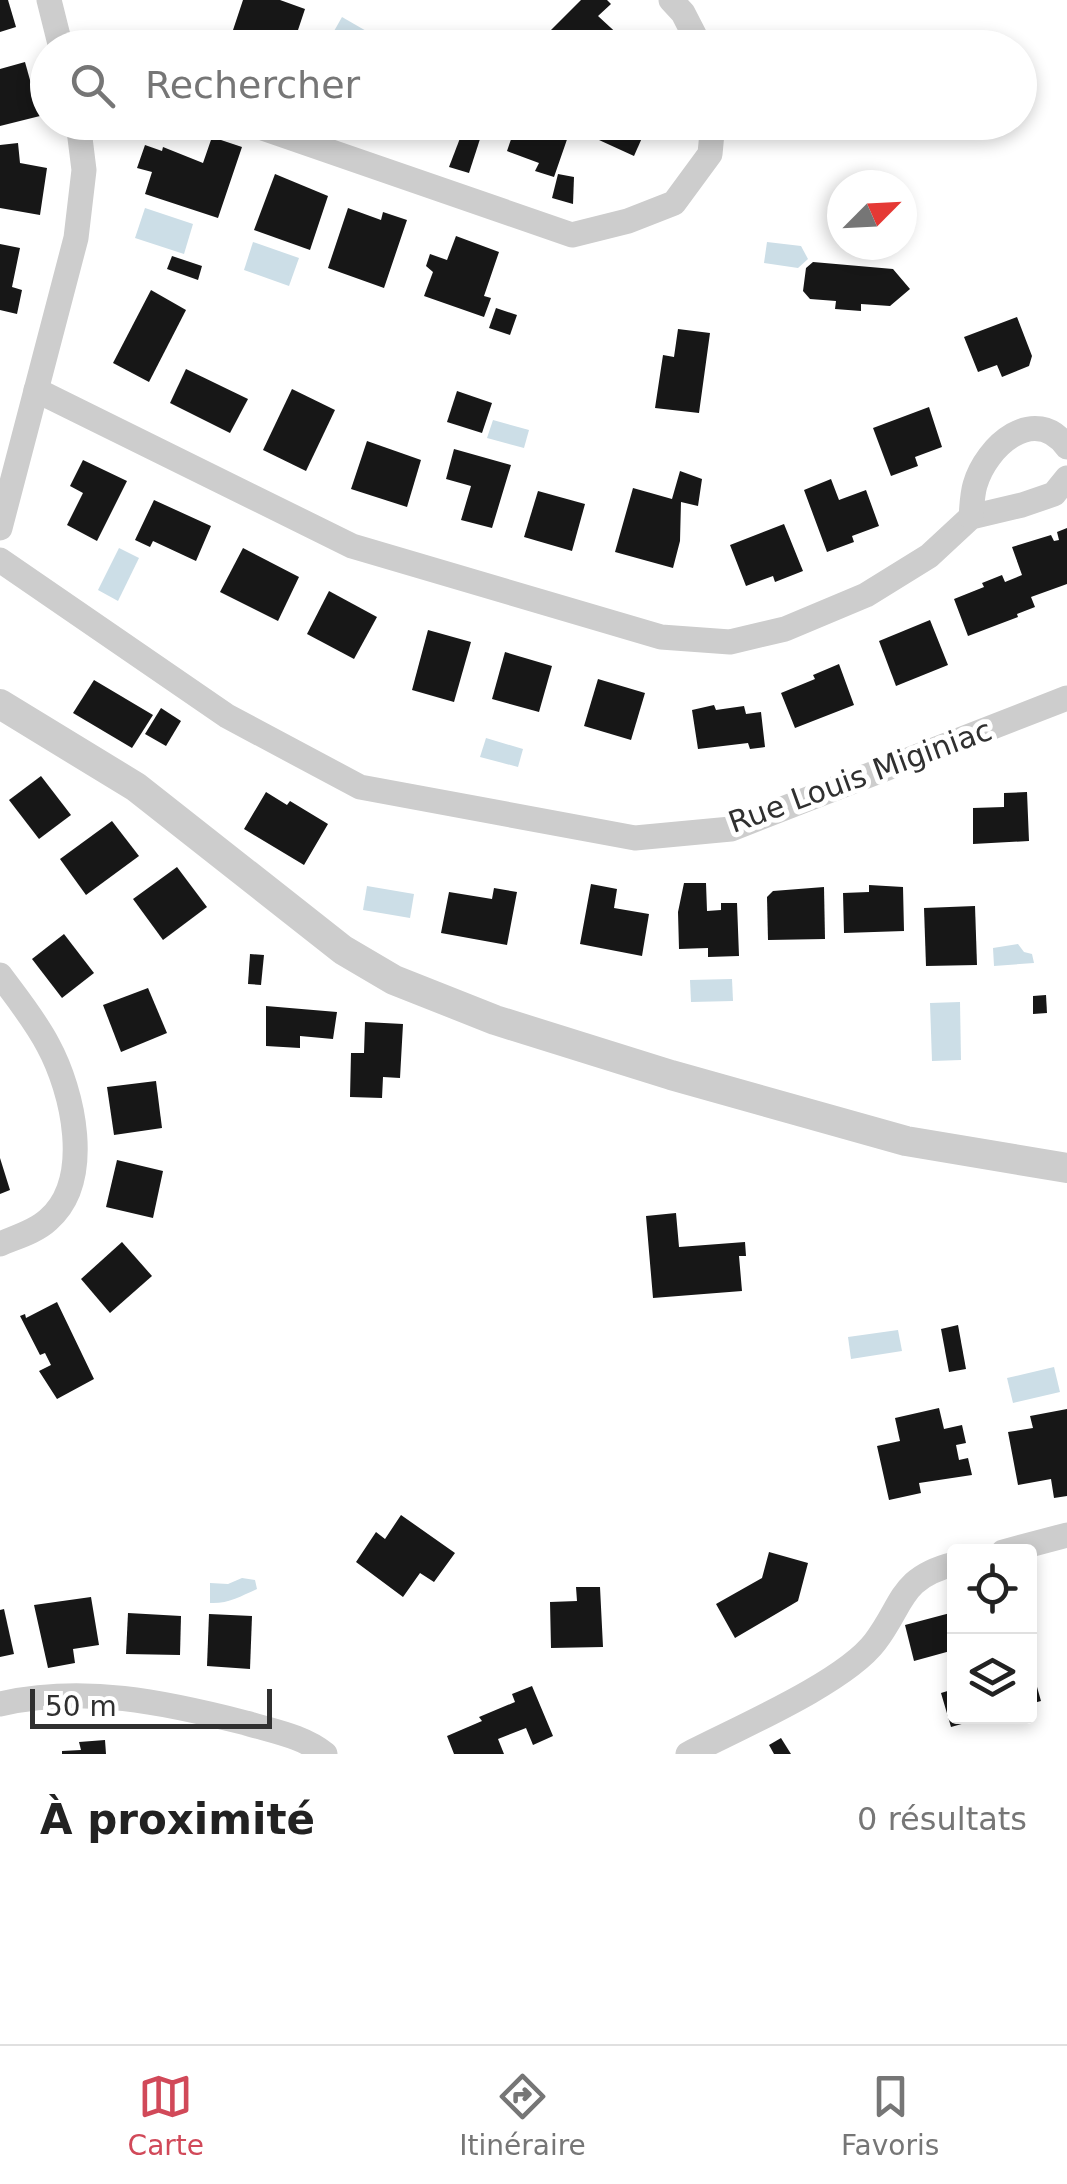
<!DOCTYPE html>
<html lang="fr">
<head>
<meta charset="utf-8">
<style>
	:root { --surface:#fff; --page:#f2f2f2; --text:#222; --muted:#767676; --line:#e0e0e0; --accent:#d14959 }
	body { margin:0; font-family:"DejaVu Sans",sans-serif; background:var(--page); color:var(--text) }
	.controls { position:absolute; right:30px; bottom:30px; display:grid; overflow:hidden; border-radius:10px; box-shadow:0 5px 15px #0003 }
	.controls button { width:90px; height:90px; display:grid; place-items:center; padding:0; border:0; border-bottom:2px solid var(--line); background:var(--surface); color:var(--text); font:50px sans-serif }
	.compass { position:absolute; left:827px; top:170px; width:90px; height:90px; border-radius:50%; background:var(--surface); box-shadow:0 5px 15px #0003; rotate:66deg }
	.scale { position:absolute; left:30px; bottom:25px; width:242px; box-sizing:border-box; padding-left:10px; border:5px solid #303030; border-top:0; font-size:28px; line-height:35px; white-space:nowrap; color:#303030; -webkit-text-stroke:8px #fff; paint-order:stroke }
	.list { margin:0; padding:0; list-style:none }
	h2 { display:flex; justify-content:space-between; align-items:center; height:130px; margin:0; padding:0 40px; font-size:42px }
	h2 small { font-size:32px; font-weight:400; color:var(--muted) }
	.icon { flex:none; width:55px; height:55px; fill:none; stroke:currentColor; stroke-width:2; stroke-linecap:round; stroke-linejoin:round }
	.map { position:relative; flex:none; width:1067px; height:1754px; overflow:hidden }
	.search { position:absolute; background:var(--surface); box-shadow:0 5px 15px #0003; left:30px; right:30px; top:30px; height:110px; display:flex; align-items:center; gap:25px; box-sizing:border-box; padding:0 35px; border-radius:55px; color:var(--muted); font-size:38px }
	.sheet { height:290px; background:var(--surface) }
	nav { display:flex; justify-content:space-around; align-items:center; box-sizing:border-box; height:140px; border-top:2px solid var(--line); background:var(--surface); font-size:28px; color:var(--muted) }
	nav a { display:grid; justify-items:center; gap:5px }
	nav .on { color:var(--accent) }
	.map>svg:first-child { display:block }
	.water { fill:#ccdee7 }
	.building { fill:#171717 }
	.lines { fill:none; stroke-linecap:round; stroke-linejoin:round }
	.minor { stroke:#cdcdcd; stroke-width:25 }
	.tertiary { stroke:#cdcdcd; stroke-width:30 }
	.labels { text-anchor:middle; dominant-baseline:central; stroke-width:10; stroke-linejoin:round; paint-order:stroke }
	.street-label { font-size:30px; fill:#303030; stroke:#fff }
</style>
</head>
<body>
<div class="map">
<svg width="1067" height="1754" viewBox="0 0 1067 1754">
	<rect width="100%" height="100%" fill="#fff"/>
	<!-- water -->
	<g class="water">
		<path d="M342 17 394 47H341L329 40Z"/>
		<path d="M145 208 193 224 184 254 135 238Z"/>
		<path d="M253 242 299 258 289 286 244 270Z"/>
		<path d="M767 242 801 246 808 259 798 268 764 263Z"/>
		<path d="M493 420 529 430 524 448 487 438Z"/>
		<path d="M119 548 139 558 118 601 98 590Z"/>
		<path d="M486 738 523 749 518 767 480 757Z"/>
		<path d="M367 886 414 894 410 918 363 910Z"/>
		<path d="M1018 944 1024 952 1032 954 1034 963 994 966 993 948Z"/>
		<path d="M732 979 733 1001 691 1002 690 980Z"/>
		<path d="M960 1002 961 1060 932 1061 930 1003Z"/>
		<path d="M898 1330 902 1351 851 1359 848 1337Z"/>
		<path d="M1054 1367 1060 1392 1013 1403 1007 1378Z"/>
		<path d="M242 1578 255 1580 257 1589C241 1596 228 1604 210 1603V1583L228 1584Z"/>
	</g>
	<!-- building -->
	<g class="building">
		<path d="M0 0H8L16 27 0 32Z"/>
		<path d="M243 0H280L305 9 292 48H270L271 43 233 30Z"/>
		<path d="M581 0H607L611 4 598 16 623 39 615 48H568L551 30Z"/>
		<path d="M25 62 40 116 0 126V69Z"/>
		<path d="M517 122 572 125 554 177 535 171 539 163 507 151Z"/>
		<path d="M607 122H649L634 156 599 140Z"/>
		<path d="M462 133 480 139 469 173 449 167Z"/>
		<path d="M212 137 242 147 218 218 145 194 152 172 137 168 145 145 162 151 163 147 203 163Z"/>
		<path d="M18 143 20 163 47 168 40 215 0 208V145Z"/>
		<path d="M275 174 328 196 310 250 254 230Z"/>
		<path d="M558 174 574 177 573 204 552 198Z"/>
		<path d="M348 208 381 220 383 212 407 220 384 288 328 268Z"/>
		<path d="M456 236 499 252 484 296 491 298 484 317 424 296 433 272 426 266 430 254 447 260Z"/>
		<path d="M0 244 20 248 12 287 22 290 17 314 0 310Z"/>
		<path d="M172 256 202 266 198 280 167 269Z"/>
		<path d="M813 262 893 269 910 289 890 306 861 304V311L835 309 836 301 810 299 803 291 806 268Z"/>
		<path d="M151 290 186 310 149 382 113 363Z"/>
		<path d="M496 308 517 315 510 335 489 328Z"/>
		<path d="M1017 317 1032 356 1029 366 1002 377 997 365 978 372 964 337Z"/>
		<path d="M678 329 710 333 699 413 655 408 663 355 674 357Z"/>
		<path d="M186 369 248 399 230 433 170 403Z"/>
		<path d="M292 389 335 410 306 471 263 450Z"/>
		<path d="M457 391 492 403 482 433 447 422Z"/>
		<path d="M929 407 942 447 915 457 918 466 891 476 873 428Z"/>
		<path d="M367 441 421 460 407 507 351 489Z"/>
		<path d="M454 449 511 465 492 528 461 520 471 486 446 479Z"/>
		<path d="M83 460 127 481 97 541 67 525 83 493 70 486Z"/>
		<path d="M680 471 702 479 698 506 681 502 680 541 673 568 615 552 633 488 672 499Z"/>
		<path d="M831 479 839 500 866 490 879 526 852 536 854 542 827 552 804 490Z"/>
		<path d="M538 491 585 504 572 551 524 537Z"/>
		<path d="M154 500 211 526 196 561 153 541 150 547 135 540Z"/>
		<path d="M784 524 803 571 775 582 773 576 746 586 730 545Z"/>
		<path d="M1067 528V584L1031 597 1035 607 1017 614 1018 617 968 636 954 599 984 587 982 583 1002 575 1005 582 1022 575 1012 547 1051 535 1054 541 1059 540 1057 532Z"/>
		<path d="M243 548 299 577 278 621 220 592Z"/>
		<path d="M329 591 377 617 354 659 307 634Z"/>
		<path d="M930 620 948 665 896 686 879 641Z"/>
		<path d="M428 630 471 642 454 702 412 690Z"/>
		<path d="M505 652 552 666 539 712 492 699Z"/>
		<path d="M839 664 854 705 795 728 781 693 815 679 813 675Z"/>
		<path d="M598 679 645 693 631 740 584 726Z"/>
		<path d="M94 680 153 715 132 748 73 713Z"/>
		<path d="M714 705 716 710 744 706 746 714 761 712 765 747 750 749 748 743 698 749 692 710Z"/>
		<path d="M161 708 181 721 166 746 145 734Z"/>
		<path d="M41 776 71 815 39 839 9 800Z"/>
		<path d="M266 792 287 805 290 801 328 824 304 865 244 829Z"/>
		<path d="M1027 792 1029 841 973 844V808L1004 807V793Z"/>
		<path d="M112 821 139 856 86 895 60 859Z"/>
		<path d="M177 867 207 907 163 940 133 899Z"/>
		<path d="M684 883H706L707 911 721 910V903H737L739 956 708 957V948L679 949 678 912Z"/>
		<path d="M591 884 617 889 614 908 649 914 642 956 580 944Z"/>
		<path d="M869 885 903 887 904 931 844 933 843 893 869 892Z"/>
		<path d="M824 887 825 939 768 940 767 897 773 891Z"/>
		<path d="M494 888 517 892 507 945 441 933 449 892 492 899Z"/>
		<path d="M975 906 977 965 926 966 924 908Z"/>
		<path d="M64 934 94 973 62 998 32 959Z"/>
		<path d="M250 954 264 955 261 985 248 984Z"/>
		<path d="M148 988 167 1033 121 1052 103 1005Z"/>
		<path d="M1046 995 1047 1013 1033 1014V996Z"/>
		<path d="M266 1006 337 1012 333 1039 300 1036V1048L266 1046Z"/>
		<path d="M365 1022 403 1024 400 1078 383 1077 382 1098 350 1097 351 1053H364Z"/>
		<path d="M156 1081 162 1128 114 1135 107 1087Z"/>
		<path d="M0 1158 10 1190 0 1194Z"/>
		<path d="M117 1160 163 1171 153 1218 106 1207Z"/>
		<path d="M676 1213 679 1247 745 1242 746 1256H739L742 1291 653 1298 646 1216Z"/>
		<path d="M122 1242 152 1276 110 1313 81 1279Z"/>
		<path d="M57 1302 94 1379 57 1399 39 1371 51 1365 45 1353 40 1355 20 1316 25 1314 26 1318Z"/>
		<path d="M958 1325 966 1369 949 1372 941 1329Z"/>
		<path d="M939 1408 944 1429 962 1425 966 1443 956 1445 959 1460 968 1458 972 1475 919 1483 921 1493 889 1500 877 1446 900 1441 895 1418Z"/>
		<path d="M1067 1409V1496L1054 1498 1051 1479 1018 1485 1008 1432 1033 1428 1030 1416Z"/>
		<path d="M401 1515 455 1553 434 1582 420 1573 403 1597 356 1562 376 1532 385 1539Z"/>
		<path d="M769 1552 808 1563 798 1601 735 1638 716 1604 762 1578Z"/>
		<path d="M576 1587H600L603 1647 551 1648 550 1602 577 1601Z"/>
		<path d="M91 1597 99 1645 73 1649 75 1663 48 1668 34 1605Z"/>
		<path d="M4 1609 14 1654 0 1657V1610Z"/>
		<path d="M954 1612V1650L914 1661 905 1625Z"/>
		<path d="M128 1613 181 1616 180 1655 126 1654Z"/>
		<path d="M209 1614 252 1616 250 1669 207 1666Z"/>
		<path d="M1030 1662 1041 1701 1030 1704Z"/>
		<path d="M532 1686 553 1736 533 1745 526 1728 498 1739 504 1754H454L447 1736 482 1721 479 1717 515 1702 512 1694Z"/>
		<path d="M954 1689V1716L983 1718 951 1727 941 1693Z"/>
		<path d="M781 1738 791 1754H774L769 1745Z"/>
		<path d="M105 1740 106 1754H62V1751L81 1750 79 1742Z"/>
	</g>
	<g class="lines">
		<!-- minor -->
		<g class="minor">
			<path d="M49 0 61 48"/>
			<path d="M671 0 683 13 701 48"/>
			<path d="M245 122 572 235 628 221 674 203 710 154 713 122"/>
			<path d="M36 390 352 546 661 637 730 642 785 629 866 595 929 556 971 517 1022 505 1054 494 1067 478"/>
			<path d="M971 517C972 507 972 495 975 485 986 446 1035 403 1067 447"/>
			<path d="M0 528 76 238 84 170 78 122"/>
			<path d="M0 560 227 716 360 787 635 838 731 829 1067 698"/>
			<path d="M0 975C17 998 35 1020 48 1045 73 1091 94 1180 48 1220 35 1232 16 1237 0 1244"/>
			<path d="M1003 1552 1067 1535"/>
			<path d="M0 1704C84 1685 164 1702 246 1723 272 1731 303 1736 325 1754"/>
			<path d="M688 1754C736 1729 844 1683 875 1642 904 1604 899 1578 954 1564"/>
		</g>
		<!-- tertiary -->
		<path class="tertiary" d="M0 704 136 787 343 950 394 980 495 1020 671 1075 906 1141 1067 1168"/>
	</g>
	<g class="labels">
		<!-- street labels -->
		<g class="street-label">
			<text transform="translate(860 776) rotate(-20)">Rue Louis Miginiac</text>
		</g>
	</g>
</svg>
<div class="controls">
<button><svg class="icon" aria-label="locate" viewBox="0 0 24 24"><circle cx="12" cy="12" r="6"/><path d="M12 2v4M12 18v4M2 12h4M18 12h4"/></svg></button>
<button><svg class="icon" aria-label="layers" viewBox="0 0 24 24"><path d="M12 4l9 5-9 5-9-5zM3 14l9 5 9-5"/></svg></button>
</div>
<svg class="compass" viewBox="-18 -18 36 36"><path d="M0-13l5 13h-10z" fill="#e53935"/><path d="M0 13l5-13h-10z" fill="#767676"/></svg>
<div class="scale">50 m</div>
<div class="search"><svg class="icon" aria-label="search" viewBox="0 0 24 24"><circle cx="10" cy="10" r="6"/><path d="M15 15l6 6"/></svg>Rechercher</div>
</div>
<section class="sheet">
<h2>À proximité<small>0 résultats</small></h2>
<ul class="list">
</ul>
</section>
<nav>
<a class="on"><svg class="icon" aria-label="map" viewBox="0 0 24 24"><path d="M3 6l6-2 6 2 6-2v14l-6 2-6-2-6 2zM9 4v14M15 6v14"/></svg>Carte</a>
<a><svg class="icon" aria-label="directions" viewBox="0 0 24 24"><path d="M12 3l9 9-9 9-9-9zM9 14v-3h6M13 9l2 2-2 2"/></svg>Itinéraire</a>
<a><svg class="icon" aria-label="saved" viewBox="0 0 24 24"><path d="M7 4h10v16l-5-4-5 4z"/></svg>Favoris</a>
</nav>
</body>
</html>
